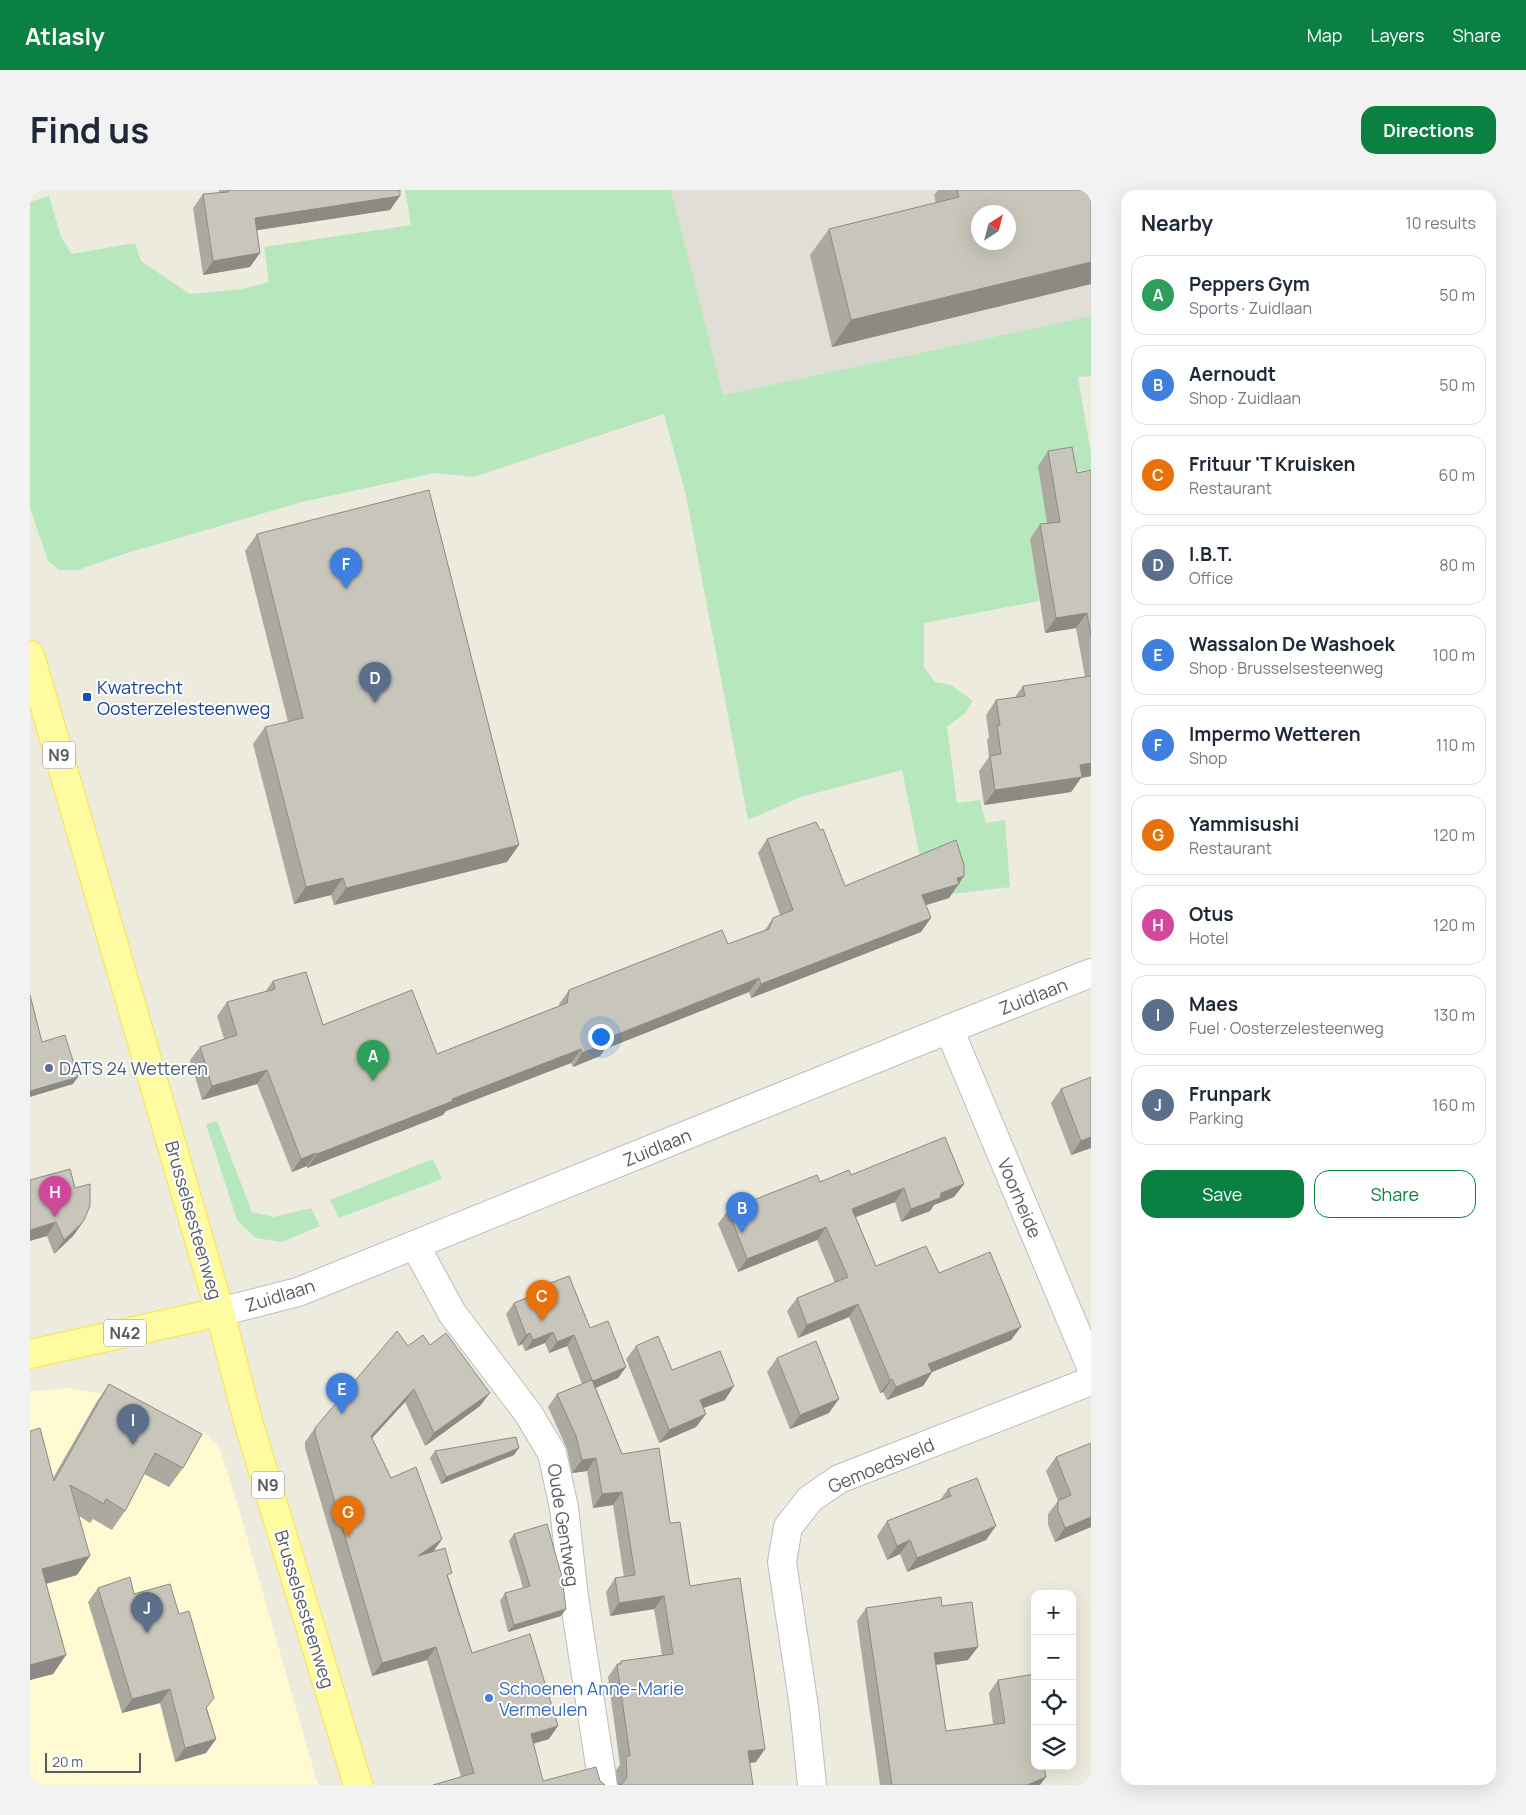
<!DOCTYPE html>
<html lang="en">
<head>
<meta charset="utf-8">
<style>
	:root { --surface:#fff; --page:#f2f2f3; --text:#1f2937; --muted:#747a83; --line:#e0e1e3; --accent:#0b8043 }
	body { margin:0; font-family:Manrope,sans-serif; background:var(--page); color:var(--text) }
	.controls { position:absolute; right:15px; bottom:15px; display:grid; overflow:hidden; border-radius:10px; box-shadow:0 5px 20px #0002 }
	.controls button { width:45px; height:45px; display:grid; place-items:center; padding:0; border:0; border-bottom:1px solid var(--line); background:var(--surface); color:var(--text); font:25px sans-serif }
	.compass { position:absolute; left:941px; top:15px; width:45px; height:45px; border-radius:50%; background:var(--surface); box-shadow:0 5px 20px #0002; rotate:36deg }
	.scale { position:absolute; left:15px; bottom:12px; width:96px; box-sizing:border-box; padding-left:5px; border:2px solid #585b61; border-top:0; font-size:14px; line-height:18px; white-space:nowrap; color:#585b61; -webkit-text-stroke:4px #fff; paint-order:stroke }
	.you { position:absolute; left:570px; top:846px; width:18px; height:18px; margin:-12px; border:4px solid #fff; border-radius:50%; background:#1a73e8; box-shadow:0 0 0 8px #1a73e833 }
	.badge { display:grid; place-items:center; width:32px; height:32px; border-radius:50%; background:var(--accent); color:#fff; font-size:16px; font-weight:700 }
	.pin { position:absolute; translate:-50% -41px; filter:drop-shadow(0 1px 2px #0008) }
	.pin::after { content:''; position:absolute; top:26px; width:18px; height:15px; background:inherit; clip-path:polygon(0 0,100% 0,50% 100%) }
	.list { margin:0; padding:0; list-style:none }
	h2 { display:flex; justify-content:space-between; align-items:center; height:65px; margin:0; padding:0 20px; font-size:21px }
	h2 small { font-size:16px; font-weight:400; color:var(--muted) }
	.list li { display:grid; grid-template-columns:32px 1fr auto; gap:15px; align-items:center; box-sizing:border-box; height:80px; margin:0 10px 10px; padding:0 10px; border:1px solid var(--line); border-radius:15px }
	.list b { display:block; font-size:19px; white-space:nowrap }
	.list p { margin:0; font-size:16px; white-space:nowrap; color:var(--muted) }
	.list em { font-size:16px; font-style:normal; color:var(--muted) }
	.actions { display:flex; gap:10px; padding:15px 20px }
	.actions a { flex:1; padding:11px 0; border:1px solid var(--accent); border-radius:15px; text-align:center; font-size:18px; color:var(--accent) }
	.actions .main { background:var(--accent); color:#fff }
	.icon { flex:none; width:28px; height:28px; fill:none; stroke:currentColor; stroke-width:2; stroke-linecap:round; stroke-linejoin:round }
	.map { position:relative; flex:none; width:1061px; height:1595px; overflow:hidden; border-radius:15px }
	header { display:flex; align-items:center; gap:30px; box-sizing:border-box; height:70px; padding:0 25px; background:var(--accent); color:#fff }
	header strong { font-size:24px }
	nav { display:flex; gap:28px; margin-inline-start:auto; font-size:18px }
	.intro { display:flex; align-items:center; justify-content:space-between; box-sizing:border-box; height:120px; padding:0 30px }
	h1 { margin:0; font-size:35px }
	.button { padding:12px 22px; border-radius:15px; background:var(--accent); color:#fff; font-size:18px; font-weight:700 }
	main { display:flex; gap:30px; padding:0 30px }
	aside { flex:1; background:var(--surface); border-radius:15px; box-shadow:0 5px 20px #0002 }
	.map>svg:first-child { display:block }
	.commercial { fill:#fffad1 }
	.industrial { fill:#e0ded6; fill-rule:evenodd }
	.green { fill:#b7e8bd }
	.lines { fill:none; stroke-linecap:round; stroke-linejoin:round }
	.minor-casing { stroke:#babcc2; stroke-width:30 }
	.secondary-casing { stroke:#bbbec6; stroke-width:30 }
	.primary-casing { stroke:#ffe145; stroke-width:30 }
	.minor { stroke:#fff; stroke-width:28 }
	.secondary { stroke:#fff; stroke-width:28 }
	.primary { stroke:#fffba1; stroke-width:28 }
	.wall { fill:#aca9a1 }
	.shaded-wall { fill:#8c8a83 }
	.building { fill:#c8c5bb; stroke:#8c8a83; fill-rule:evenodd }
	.transit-dot { fill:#1a4fb4; stroke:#fff; stroke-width:2 }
	.service-dot { fill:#5c6f8a; stroke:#fff; stroke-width:2 }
	.shop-dot { fill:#3f7fe0; stroke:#fff; stroke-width:2 }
	.labels { text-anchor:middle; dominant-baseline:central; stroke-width:4; stroke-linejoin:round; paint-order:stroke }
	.shield { fill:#fff; stroke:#8a8c90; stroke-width:1 }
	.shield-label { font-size:16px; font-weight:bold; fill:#585b61 }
	.transit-label { font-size:18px; fill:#164399; stroke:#fff; text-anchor:start }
	.street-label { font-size:18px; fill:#585b61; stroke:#fff }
	.service-label { font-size:18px; fill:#4e5e75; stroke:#fff; text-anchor:start }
	.shop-label { font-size:18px; fill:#366cbe; stroke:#fff; text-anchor:start }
</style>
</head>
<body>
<header>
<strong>Atlasly</strong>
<nav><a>Map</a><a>Layers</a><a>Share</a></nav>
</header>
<div class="intro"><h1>Find us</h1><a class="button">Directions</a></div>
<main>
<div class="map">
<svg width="1061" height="1595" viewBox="0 0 1061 1595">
	<rect width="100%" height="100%" fill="#edebde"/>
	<!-- commercial -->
	<path class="commercial" d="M37 1198 85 1206 176 1244 189 1256 209 1319 288 1595H0V1202Z"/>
	<!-- industrial -->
	<path class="industrial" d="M641 0H1061V126L693 205ZM948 22H978V52H948Z"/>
	<!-- green -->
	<g class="green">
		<path d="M375 0H641L693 205 1061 126V186L1048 187 1061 263V279L1015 287 1029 365 1005 368 1009 411 894 433V477L905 492 921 495 943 511 934 524 917 537 927 613 950 610 956 633 975 630 980 697 898 707 872 580 771 607 718 630 656 306 634 224 444 287 405 283 272 312 97 363 48 380H30L18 371 0 318V12L19 6 31 47 42 64 105 53 111 71 160 104 212 99 239 92 234 57 381 35Z"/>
		<path d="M187 931 222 1022 244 1027 281 1018 290 1036 252 1052 226 1048 207 1030 176 934Z"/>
		<path d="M403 969 412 989 309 1028 300 1010Z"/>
	</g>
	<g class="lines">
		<defs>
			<g id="minor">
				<path d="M919 839 1061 1177"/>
				<path d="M385 1055 422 1123 498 1223 522 1263 534 1318 544 1407 573 1595"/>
				<path d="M782 1595 774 1517 752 1372 758 1337 780 1309 809 1289 1061 1191"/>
			</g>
			<path id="secondary" d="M190 1122 268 1102 919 839 1061 783"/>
			<g id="primary">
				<path d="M0 465 190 1122 218 1231 328 1595"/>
				<path d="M0 1164 190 1122"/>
			</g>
		</defs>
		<!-- minor casing -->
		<use href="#minor" class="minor-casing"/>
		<!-- secondary casing -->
		<use href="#secondary" class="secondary-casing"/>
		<!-- primary casing -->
		<use href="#primary" class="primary-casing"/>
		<!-- minor -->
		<use href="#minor" class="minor"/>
		<!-- secondary -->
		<use href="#secondary" class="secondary"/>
		<!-- primary -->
		<use href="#primary" class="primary"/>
	</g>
	<!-- wall -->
	<g class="wall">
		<path d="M189 0H370L360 20 226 40 220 77 173 85 163 18 173 4 189 3Z"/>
		<path d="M908 0H1061V94L802 157 780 65 799 39 906 13 904 5Z"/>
		<path d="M1018 261 1047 283 1061 280V586L1051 588 1041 602 954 615 949 581 959 567 957 550 959 547 956 525 966 510 985 507 993 496 1055 487 1046 438 1015 443 1000 349 1010 334 1017 333 1008 276Z"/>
		<path d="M227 344 489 655 477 672 304 715 301 705 264 714 223 554 235 537 258 532 215 361Z"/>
		<path d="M737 649 815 696 934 686 919 708 896 715 891 742 721 808 719 802 575 859 570 866 543 877 541 873 416 921 413 925 277 978V976L262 982 227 894 172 910 160 870 170 857 194 849 187 826 197 812 235 802 243 791 293 835 407 864 529 816V814L539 800 698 754 735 740 743 728 750 725 728 663Z"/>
		<path d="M1031 899 1061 958 1041 965 1021 913Z"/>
		<path d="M821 985 934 994 924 1007 904 1015 900 1021 871 1032 865 1012 826 1027 846 1076 909 1083 981 1150 902 1182 893 1196 857 1210 853 1202 850 1203 819 1127 768 1148 757 1121 767 1108 805 1093 787 1050 708 1082 688 1034 698 1020 790 992Z"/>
		<path d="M0 990 53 1032 43 1046 24 1064 17 1046Z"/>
		<path d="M510 1097 560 1138 596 1177 588 1188 566 1198 592 1264 640 1333 660 1396 726 1572 719 1573 723 1595H587L586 1580 590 1575 578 1487 587 1474H589L591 1471 632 1465 624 1419 580 1426 576 1402 585 1388 594 1387 583 1315 563 1318 557 1281 542 1283 537 1259 518 1217 527 1204 552 1194 537 1156 519 1163 515 1153 495 1161 492 1154 488 1156 476 1124 484 1113 505 1104Z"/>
		<path d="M400 1155 450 1216 395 1256 375 1212 342 1248 361 1288 412 1349 404 1361 419 1388 442 1463 519 1549 503 1554 513 1591H570L575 1595 431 1587 397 1470 342 1486 275 1258V1252L285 1238 378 1156Z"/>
		<path d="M606 1156 642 1180 695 1210 673 1218 666 1237 629 1253 596 1169Z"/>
		<path d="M747 1168 799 1223 760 1239 737 1182Z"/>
		<path d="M79 1194 153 1278 139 1297 114 1284 95 1321 82 1340 63 1329 60 1333 49 1326 47 1385 16 1394 36 1465 23 1484 0 1490 23 1288 66 1213Z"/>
		<path d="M405 1261 484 1265 411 1294 400 1268Z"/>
		<path d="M1026 1267 1061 1337 1025 1352 1018 1335V1324L1028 1311 1016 1281Z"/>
		<path d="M918 1299 956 1350 877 1382 870 1364 857 1370 847 1346 857 1331 910 1310Z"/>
		<path d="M484 1344 531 1426 478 1442 470 1411 475 1403 493 1398 479 1351Z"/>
		<path d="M68 1398 104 1404 177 1518 186 1549 176 1563 145 1572 130 1513 92 1523 58 1412Z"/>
		<path d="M912 1416 938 1470 906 1475 916 1541 963 1534 959 1503 968 1490 1010 1595H850L827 1431 836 1418Z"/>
	</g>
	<!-- shaded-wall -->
	<g class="shaded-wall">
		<path d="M370 6 360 20 215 42 225 28Z"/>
		<path d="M230 63 220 77 173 85 183 71Z"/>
		<path d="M1061 72V94L802 157 821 130Z"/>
		<path d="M1057 423 1046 438 1015 443 1026 428Z"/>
		<path d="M1061 573V586L1051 588 1041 602 954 615 965 600 1050 575Z"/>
		<path d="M489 655 477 672 304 715 316 698Z"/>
		<path d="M934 686 919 708 883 719 892 705 927 688Z"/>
		<path d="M313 688 301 705 264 714 276 697Z"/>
		<path d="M901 728 891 742 721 808 731 794Z"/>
		<path d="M729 788 719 802 575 859 570 866 543 877 552 863 578 848Z"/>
		<path d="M551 859 541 873 416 921 413 925 277 978 287 964 422 909Z"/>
		<path d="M237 880 227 894 172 910 182 896Z"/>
		<path d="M48 887 43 894 0 907V901Z"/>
		<path d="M1061 947V958L1041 965 1051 951Z"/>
		<path d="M286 963 277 976 262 982 271 969Z"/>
		<path d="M934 994 924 1007 904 1015 900 1021 871 1032 881 1019 911 1003Z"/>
		<path d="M874 998 865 1012 813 1032 822 1019Z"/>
		<path d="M26 1032 17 1046 0 1051V1040Z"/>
		<path d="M53 1032 43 1046 24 1064 34 1050Z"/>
		<path d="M796 1037 787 1050 708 1082 717 1069Z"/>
		<path d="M828 1114 819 1127 768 1148 777 1135Z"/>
		<path d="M991 1137 981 1150 892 1186 898 1174Z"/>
		<path d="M523 1142 515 1153 495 1161 503 1150Z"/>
		<path d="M500 1143 492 1154 488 1156 496 1145Z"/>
		<path d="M544 1145 537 1156 519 1163 527 1152Z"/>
		<path d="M596 1177 588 1188 555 1202 562 1191Z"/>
		<path d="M902 1182 893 1196 857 1210 866 1197Z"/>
		<path d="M862 1189 853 1202 850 1203 860 1190Z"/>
		<path d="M704 1196 695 1210 660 1223 670 1210Z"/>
		<path d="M384 1199 375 1212 331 1260 341 1246Z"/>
		<path d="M460 1203 450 1216 395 1256 404 1243Z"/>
		<path d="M809 1209 799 1223 760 1239 770 1225Z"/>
		<path d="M676 1224 666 1237 629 1253 639 1240Z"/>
		<path d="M489 1258 484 1265 411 1294 416 1287Z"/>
		<path d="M566 1268 557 1281 542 1283 552 1270Z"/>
		<path d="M592 1302 583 1315 563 1318 572 1304Z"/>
		<path d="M1061 1327V1337L1025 1352 1035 1338Z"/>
		<path d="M966 1336 956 1350 877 1382 887 1368Z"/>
		<path d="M412 1349 403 1362 388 1366Z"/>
		<path d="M880 1350 870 1364 857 1370 867 1356Z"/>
		<path d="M60 1366 47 1385 0 1398 12 1379Z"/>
		<path d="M634 1406 624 1419 580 1426 589 1413Z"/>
		<path d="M536 1419 531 1426 478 1442 484 1435Z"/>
		<path d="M406 1457 397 1470 342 1486 352 1473Z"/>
		<path d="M948 1457 938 1470 895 1476 904 1463Z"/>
		<path d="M36 1465 23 1484 0 1490V1475Z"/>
		<path d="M140 1499 130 1513 92 1523 102 1509Z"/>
		<path d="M528 1536 519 1549 491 1557 501 1544Z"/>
		<path d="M186 1549 176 1563 145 1572 155 1558Z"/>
		<path d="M735 1559 726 1572 708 1575 718 1561Z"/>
		<path d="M1016 1587 1010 1595H997Z"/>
	</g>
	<!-- building -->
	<g class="building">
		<path d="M198 0H370V6L225 28 230 63 183 71 173 4 198 2Z"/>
		<path d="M927 0H1061V72L821 130 799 39 929 7ZM948 22H978V52H948Z"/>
		<path d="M1042 257 1047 283 1061 280V447L1057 423 1026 428 1010 334 1030 332 1018 261Z"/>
		<path d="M399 300 489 655 316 698 313 688 276 697 235 537 273 528 227 344Z"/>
		<path d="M1061 486V573L1050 575 1052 587 965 600 960 566 971 564 967 535H970L966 510 995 506 993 496Z"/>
		<path d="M786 632 790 640 793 639 815 696 926 650 934 675V686L927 688 929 694 892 705 901 728 731 794 729 788 578 848 579 852 552 863 551 859 422 909 423 911 287 964 286 963 271 969 237 880 182 896 170 857 207 845 197 812 245 799 243 791 276 782 293 835 382 800 407 864 537 813 539 800 692 740 698 754 739 739 743 728 763 720 737 649Z"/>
		<path d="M0 805 12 852 35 845 48 887 0 901Z"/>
		<path d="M1061 887V947L1051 951 1031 899Z"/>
		<path d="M915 947 934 994 911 1003 910 1008 881 1019 874 998 822 1019 846 1076 896 1056 909 1083 960 1062 991 1137 901 1173 898 1174 902 1182 866 1197 862 1189 860 1190 828 1114 777 1135 767 1108 818 1087 796 1037 717 1069 698 1020 787 985 790 992 819 980 821 985Z"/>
		<path d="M40 979 45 998 60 994V1016L53 1032 34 1050 26 1032 0 1040V990Z"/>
		<path d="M539 1086 560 1138 578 1131 596 1177 563 1191 562 1190 544 1145 527 1152 523 1142 503 1150 500 1143 496 1145 484 1113 512 1102 510 1097Z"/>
		<path d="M367 1141 378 1156 393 1145 400 1155 416 1143 460 1203 404 1243 384 1199 341 1246 361 1288 386 1277 412 1349 388 1366 415 1358 422 1383 417 1385 442 1463 500 1444 528 1536 501 1544 513 1591 566 1577 570 1591 575 1595H403L444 1583 406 1457 352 1473 285 1244V1238Z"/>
		<path d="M628 1146 642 1180 690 1161 704 1196 670 1210 676 1224 639 1240 606 1156Z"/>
		<path d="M786 1151 809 1209 770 1225 747 1168Z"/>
		<path d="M562 1190 592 1264 629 1258 640 1333 650 1332 660 1396 710 1388 735 1559 718 1561 723 1595H589L592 1594 597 1587 596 1566H600L587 1474H591V1471L643 1464 634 1406 589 1413 585 1388 605 1385 592 1302 572 1304 566 1268 552 1270 546 1246 527 1204Z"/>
		<path d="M79 1194 172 1244 153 1278 125 1263 95 1321 76 1309 74 1314 40 1295 60 1366 12 1379 36 1465 0 1475V1241L10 1238 24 1291Z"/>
		<path d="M486 1247 489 1258 416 1287 405 1261Z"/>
		<path d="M1061 1253V1327L1035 1338 1028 1321V1311L1041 1305 1026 1267Z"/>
		<path d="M947 1288 966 1336 887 1368 880 1350 867 1356 857 1331 921 1306 918 1299Z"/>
		<path d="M517 1334 532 1387 536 1419 484 1435 475 1403 500 1396 484 1344Z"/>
		<path d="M100 1387 104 1404 140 1394 149 1424 159 1421 184 1508 176 1518 186 1549 155 1558 140 1499 102 1509 68 1398Z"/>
		<path d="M911 1407 912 1416 942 1412 948 1457 904 1463 916 1541 975 1533 968 1490 1005 1484V1576H1014L1016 1587 997 1595H862L836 1418Z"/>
	</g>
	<!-- markers -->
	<rect class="transit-dot" x="52" y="502" width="10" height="10" rx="2.5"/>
	<circle class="service-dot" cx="19" cy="878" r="5"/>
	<circle class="shop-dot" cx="459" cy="1508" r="5"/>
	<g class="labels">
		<!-- shield labels -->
		<g class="shield">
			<rect x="13" y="551.5" width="32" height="27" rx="4"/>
			<rect x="74" y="1129.5" width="42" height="27" rx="4"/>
			<rect x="222" y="1281.5" width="32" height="27" rx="4"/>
		</g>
		<g class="shield-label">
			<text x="29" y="565">N9</text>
			<text x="95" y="1143">N42</text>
			<text x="238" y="1295">N9</text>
		</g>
		<!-- transit labels -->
		<g class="transit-label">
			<text x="67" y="497">Kwatrecht<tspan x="67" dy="21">Oosterzelesteenweg</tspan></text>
		</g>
		<!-- street labels -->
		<g class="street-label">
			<text transform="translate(1003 806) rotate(-21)">Zuidlaan</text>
			<text transform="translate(627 957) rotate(-22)">Zuidlaan</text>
			<text transform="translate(990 1008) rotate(67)">Voorheide</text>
			<text transform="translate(164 1030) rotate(74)">Brusselsesteenweg</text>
			<text transform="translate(250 1105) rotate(-17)">Zuidlaan</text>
			<text transform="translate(851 1275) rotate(-23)">Gemoedsveld</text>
			<text transform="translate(534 1335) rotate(81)">Oude Gentweg</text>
			<text transform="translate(275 1419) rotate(73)">Brusselsesteenweg</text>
		</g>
		<!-- service labels -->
		<g class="service-label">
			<text x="29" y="878">DATS 24 Wetteren</text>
		</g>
		<!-- shop labels -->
		<g class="shop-label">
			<text x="469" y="1498">Schoenen Anne-Marie<tspan x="469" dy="21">Vermeulen</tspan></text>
		</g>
	</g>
</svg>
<div class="controls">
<button>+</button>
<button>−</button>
<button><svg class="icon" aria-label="locate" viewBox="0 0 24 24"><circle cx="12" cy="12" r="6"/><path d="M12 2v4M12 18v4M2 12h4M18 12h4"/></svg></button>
<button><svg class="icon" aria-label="layers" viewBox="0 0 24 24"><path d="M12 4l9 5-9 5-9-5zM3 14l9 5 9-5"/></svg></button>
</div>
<svg class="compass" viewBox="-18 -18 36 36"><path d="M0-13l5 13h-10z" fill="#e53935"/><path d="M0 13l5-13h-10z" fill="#747a83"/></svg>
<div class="scale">20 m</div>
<div class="you"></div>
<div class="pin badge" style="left:343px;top:891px;background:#2e9e5b">A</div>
<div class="pin badge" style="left:712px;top:1043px;background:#3f7fe0">B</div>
<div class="pin badge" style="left:512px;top:1131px;background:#e8710a">C</div>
<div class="pin badge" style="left:345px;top:513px;background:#5c6f8a">D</div>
<div class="pin badge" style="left:312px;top:1224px;background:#3f7fe0">E</div>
<div class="pin badge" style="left:316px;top:399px;background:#3f7fe0">F</div>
<div class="pin badge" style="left:318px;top:1347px;background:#e8710a">G</div>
<div class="pin badge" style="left:25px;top:1027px;background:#d1479c">H</div>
<div class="pin badge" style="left:103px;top:1255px;background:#5c6f8a">I</div>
<div class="pin badge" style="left:117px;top:1443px;background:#5c6f8a">J</div>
</div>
<aside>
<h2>Nearby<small>10 results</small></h2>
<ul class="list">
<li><span class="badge" style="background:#2e9e5b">A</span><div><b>Peppers Gym</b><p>Sports · Zuidlaan</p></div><em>50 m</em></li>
<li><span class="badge" style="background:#3f7fe0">B</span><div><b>Aernoudt</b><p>Shop · Zuidlaan</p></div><em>50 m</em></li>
<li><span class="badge" style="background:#e8710a">C</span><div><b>Frituur 'T Kruisken</b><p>Restaurant</p></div><em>60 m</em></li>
<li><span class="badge" style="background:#5c6f8a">D</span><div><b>I.B.T.</b><p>Office</p></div><em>80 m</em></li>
<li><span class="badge" style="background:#3f7fe0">E</span><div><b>Wassalon De Washoek</b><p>Shop · Brusselsesteenweg</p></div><em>100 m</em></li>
<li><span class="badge" style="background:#3f7fe0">F</span><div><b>Impermo Wetteren</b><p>Shop</p></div><em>110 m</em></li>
<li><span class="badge" style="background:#e8710a">G</span><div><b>Yammisushi</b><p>Restaurant</p></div><em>120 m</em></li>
<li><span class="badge" style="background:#d1479c">H</span><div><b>Otus</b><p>Hotel</p></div><em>120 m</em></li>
<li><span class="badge" style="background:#5c6f8a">I</span><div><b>Maes</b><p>Fuel · Oosterzelesteenweg</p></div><em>130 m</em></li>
<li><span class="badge" style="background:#5c6f8a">J</span><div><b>Frunpark</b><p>Parking</p></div><em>160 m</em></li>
</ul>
<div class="actions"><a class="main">Save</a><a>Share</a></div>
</aside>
</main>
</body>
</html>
